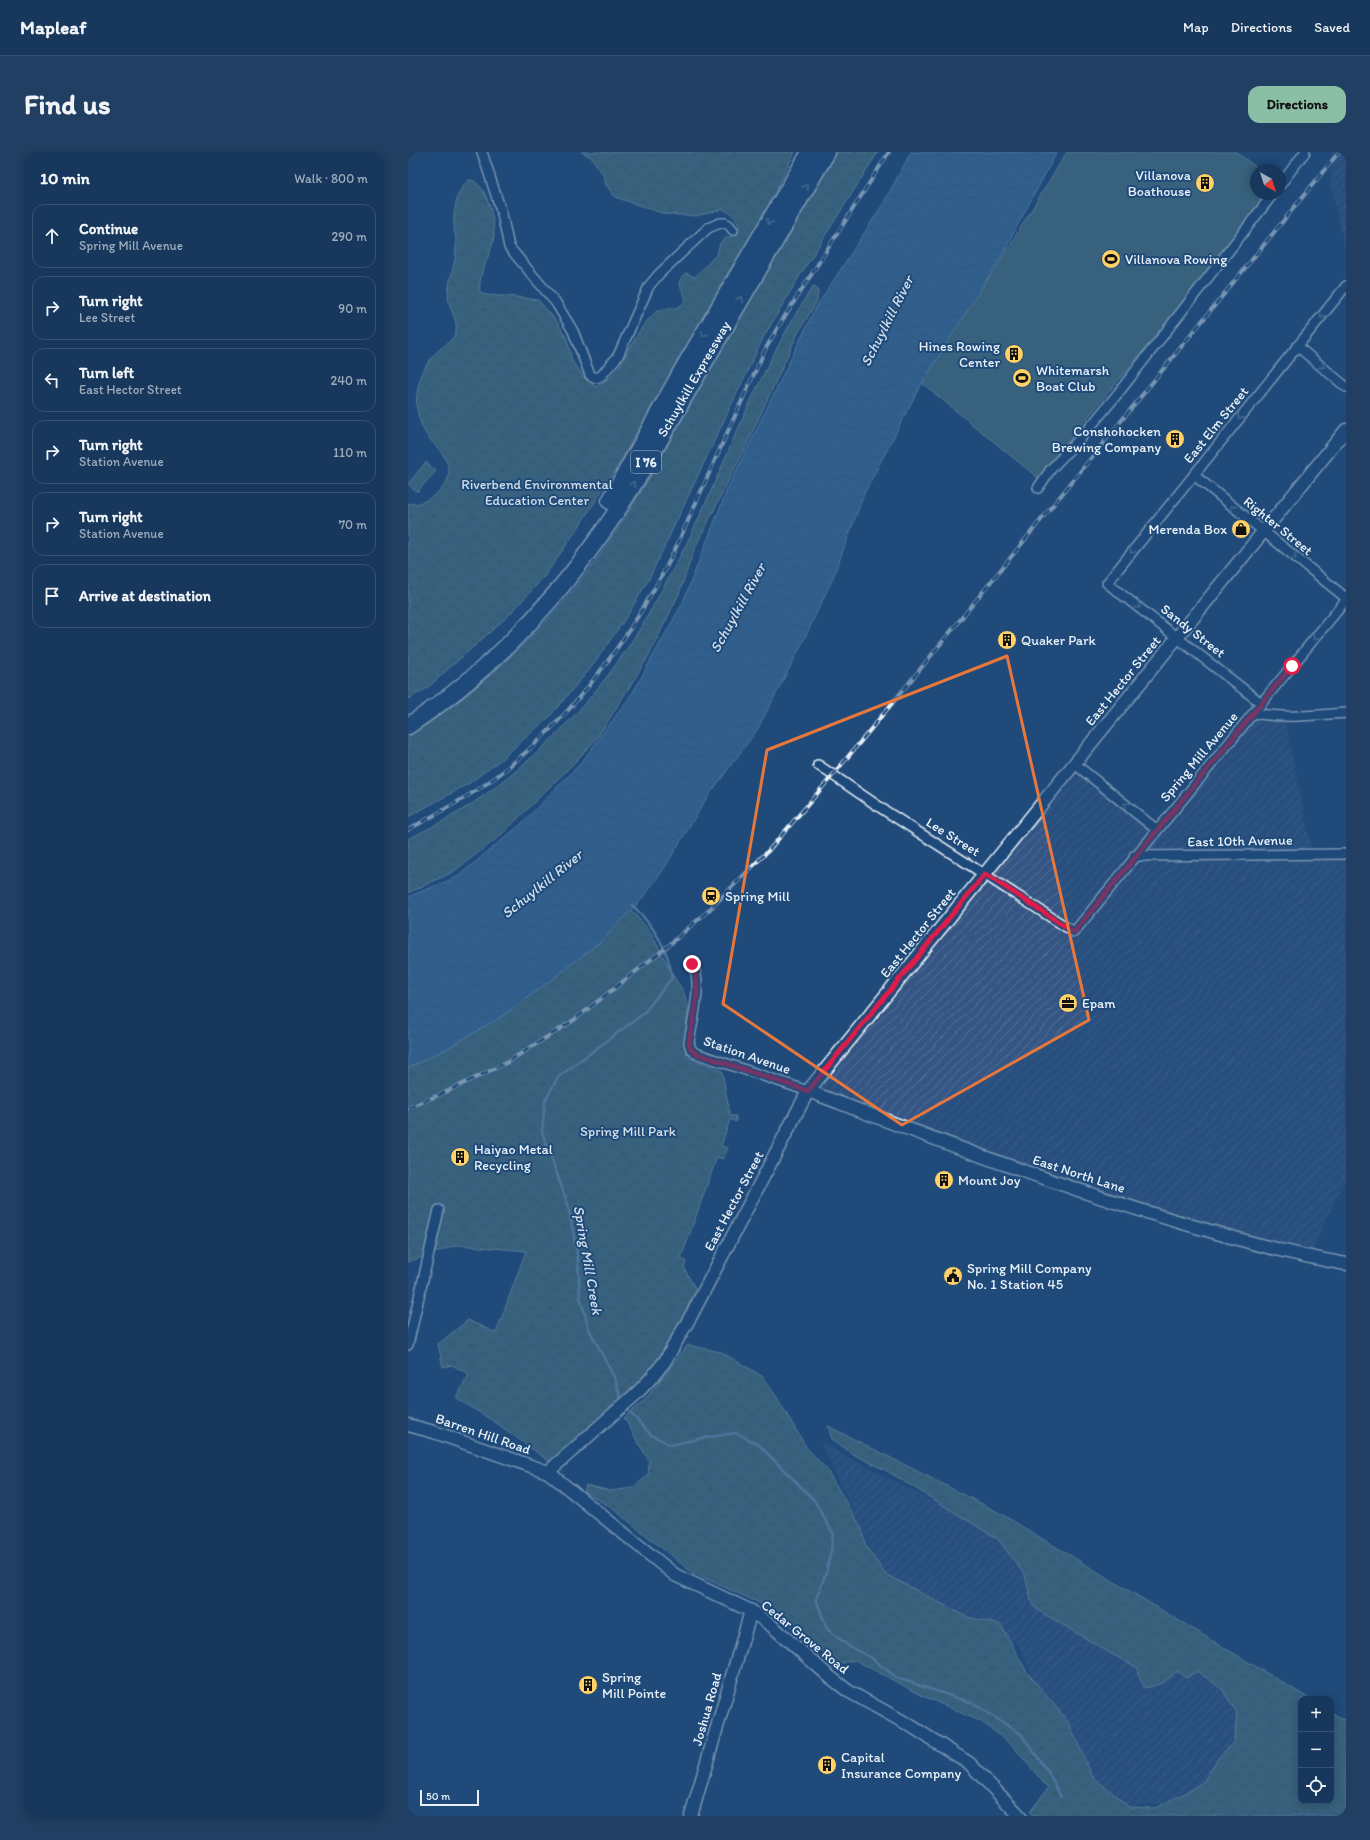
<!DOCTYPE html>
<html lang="en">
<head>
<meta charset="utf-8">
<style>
	:root { --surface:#17385c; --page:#203f62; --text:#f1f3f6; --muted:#9eacbb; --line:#365272; --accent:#8abfa5 }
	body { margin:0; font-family:Itim,sans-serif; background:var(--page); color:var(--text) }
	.controls { position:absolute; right:12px; bottom:12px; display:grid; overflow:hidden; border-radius:8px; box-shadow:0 2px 10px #0003 }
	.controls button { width:36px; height:36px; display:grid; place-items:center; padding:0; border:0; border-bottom:1px solid var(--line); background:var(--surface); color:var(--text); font:20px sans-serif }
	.compass { position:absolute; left:842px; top:12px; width:36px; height:36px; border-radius:50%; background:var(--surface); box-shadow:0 2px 10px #0003; rotate:141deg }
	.scale { position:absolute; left:12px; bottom:10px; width:59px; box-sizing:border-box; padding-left:4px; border:2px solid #e8f1f8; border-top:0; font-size:11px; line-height:14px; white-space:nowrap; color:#e8f1f8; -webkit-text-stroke:3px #1f4a7a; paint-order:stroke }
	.stop { position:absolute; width:12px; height:12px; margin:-9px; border:3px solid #e11d48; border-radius:50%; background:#fff }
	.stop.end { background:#e11d48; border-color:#fff; box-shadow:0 1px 4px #0008 }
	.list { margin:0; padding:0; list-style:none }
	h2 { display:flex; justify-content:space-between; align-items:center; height:52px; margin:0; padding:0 16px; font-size:17px }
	h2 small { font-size:13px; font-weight:400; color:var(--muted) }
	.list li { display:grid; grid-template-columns:26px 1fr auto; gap:12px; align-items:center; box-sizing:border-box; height:64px; margin:0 8px 8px; padding:0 8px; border:1px solid var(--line); border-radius:12px }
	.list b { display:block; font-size:15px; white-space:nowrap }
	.list p { margin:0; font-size:13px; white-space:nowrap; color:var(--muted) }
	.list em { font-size:13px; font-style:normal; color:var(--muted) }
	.icon { flex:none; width:22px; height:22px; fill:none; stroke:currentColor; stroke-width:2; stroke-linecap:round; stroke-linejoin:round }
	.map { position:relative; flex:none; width:938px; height:1664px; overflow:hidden; border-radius:12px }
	header { display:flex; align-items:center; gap:24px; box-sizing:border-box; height:56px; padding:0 20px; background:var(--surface); border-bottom:1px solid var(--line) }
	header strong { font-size:19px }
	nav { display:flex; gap:22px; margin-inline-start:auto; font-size:14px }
	.intro { display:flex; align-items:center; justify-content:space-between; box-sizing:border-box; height:96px; padding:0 24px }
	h1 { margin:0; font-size:28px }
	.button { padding:10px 18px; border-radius:12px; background:var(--accent); color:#111; font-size:14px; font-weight:700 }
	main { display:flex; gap:24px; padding:0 24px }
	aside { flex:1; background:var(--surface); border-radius:12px; box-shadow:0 2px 10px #0003 }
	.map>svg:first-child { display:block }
	.industrial { fill:url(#industrial-furrows) }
	.grass { fill:#567b81; stroke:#9fb6bc }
	.forest { fill:url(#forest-crowns); stroke:#9fb6bc }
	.water { fill:url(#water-waves); stroke:#87a9c6 }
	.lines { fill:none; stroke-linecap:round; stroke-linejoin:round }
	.stream { stroke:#87a9c6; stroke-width:2.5 }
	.street-casing { stroke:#e8f1f8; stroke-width:12 }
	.secondary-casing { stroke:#e8f1f8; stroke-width:15 }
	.highway-casing { stroke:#e8f1f8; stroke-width:19 }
	.street { stroke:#1f4a7a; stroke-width:9 }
	.secondary { stroke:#1f4a7a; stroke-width:12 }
	.highway { stroke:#1f4a7a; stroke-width:16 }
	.rail-casing { stroke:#e8f1f8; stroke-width:4 }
	.rail { stroke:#1f4a7a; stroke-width:2.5; stroke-dasharray:8; stroke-linecap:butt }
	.oneway { stroke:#6f8dac }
	.route { stroke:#e11d48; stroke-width:5 }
	.marked { fill:none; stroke:#e8773b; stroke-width:3; stroke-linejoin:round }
	.labels { text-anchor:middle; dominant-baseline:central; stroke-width:4; stroke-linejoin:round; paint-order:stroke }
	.shield { fill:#1f4a7a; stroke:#acbfd2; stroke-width:1 }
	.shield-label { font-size:13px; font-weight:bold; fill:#e8f1f8 }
	.poi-label { font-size:14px; fill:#e8f1f8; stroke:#1f4a7a; text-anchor:start }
	.street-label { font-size:14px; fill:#e8f1f8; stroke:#1f4a7a }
	.park-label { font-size:14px; fill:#d2dfe6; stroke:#1f4a7a }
	.water-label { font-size:15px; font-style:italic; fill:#d0dfeb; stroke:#1f4a7a }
</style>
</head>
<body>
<header>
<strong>Mapleaf</strong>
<nav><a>Map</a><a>Directions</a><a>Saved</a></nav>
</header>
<div class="intro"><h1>Find us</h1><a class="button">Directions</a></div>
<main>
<aside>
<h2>10 min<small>Walk · 800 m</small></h2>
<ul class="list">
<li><svg class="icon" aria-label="ahead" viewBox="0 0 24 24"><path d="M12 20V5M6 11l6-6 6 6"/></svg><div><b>Continue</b><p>Spring Mill Avenue</p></div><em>290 m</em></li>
<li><svg class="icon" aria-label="right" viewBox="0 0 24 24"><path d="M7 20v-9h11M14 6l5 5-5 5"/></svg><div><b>Turn right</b><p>Lee Street</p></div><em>90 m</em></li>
<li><svg class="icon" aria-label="left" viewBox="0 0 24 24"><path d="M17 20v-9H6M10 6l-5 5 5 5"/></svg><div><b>Turn left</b><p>East Hector Street</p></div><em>240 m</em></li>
<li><svg class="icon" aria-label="right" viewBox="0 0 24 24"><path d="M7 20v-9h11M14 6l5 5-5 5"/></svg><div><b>Turn right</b><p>Station Avenue</p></div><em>110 m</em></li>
<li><svg class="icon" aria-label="right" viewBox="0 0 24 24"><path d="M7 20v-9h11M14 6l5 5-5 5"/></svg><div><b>Turn right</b><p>Station Avenue</p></div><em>70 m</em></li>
<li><svg class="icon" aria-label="arrive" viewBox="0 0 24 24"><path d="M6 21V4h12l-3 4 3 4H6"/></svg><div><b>Arrive at destination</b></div></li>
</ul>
</aside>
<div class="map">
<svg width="938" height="1664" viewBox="0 0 938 1664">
	<defs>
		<pattern id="industrial-furrows" width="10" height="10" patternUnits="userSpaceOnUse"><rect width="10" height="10" fill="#365785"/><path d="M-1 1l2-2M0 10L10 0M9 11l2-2" fill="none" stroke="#537097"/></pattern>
		<pattern id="forest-crowns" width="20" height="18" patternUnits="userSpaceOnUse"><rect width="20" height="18" fill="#567b81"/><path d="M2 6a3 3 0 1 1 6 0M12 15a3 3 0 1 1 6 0" fill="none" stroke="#4f6468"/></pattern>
		<pattern id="water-waves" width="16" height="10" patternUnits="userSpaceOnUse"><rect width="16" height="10" fill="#4779a4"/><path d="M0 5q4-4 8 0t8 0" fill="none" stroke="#47637c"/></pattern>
	</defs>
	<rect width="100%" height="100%" fill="#1f4a7a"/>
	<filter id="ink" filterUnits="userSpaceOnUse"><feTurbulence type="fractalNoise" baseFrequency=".025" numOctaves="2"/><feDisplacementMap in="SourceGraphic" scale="8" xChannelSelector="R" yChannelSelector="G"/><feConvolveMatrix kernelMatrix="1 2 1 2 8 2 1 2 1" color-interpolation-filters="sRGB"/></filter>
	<g filter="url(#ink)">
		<!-- industrial -->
		<g class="industrial">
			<path d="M924 0H938V104L923 33Z"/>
			<path d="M876 563 905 702H938V1025L901 1106 726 1056 400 939 667 612 749 678 843 565Z"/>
			<path d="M413 1291 606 1391 796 1515 826 1550 840 1583 785 1648 681 1658 611 1493 474 1421Z"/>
		</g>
		<!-- grass -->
		<g class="grass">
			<path d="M659 0H828L852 18H848V42H865L824 94 717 220 630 326 514 231 558 156 586 119Z"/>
			<path d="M18 310 28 319 9 340 0 332Z"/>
		</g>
		<!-- forest -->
		<g class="forest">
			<path d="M173 0H387L352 71 319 122 240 266 228 281 211 312 170 376 136 425 100 464 19 536 0 547V351C9 354 17 349 25 344 45 330 45 314 30 296 26 292 21 287 18 282 11 270 7 255 9 242 11 225 18 210 30 199 36 193 46 188 48 179 50 166 40 156 40 144 40 128 48 112 48 96 49 88 46 80 46 72 45 60 49 34 62 28 79 30 87 70 86 84 84 104 69 120 72 140L78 143 109 145 130 148 150 171 159 187 164 209 179 229 188 235C220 219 221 183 247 161 257 152 271 162 278 147L271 131 274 124 278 121 287 125 309 102 312 91 319 85 325 84 330 80 331 73 325 63 315 57 288 64 257 62 207 45 198 33 195 22 183 5Z"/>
			<path d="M430 0H470L391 125 355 186 241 427 219 464 182 517 141 565 91 609 60 632 0 665V585C64 543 121 493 169 433 221 368 260 292 301 220 344 146 387 73 430 0Z"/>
			<path d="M405 134 408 135 410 139 409 149 390 181 336 298 286 398 271 442 240 505 190 585 167 610 91 685 45 720 0 741V687C22 676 44 665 65 651 136 604 203 531 244 456 260 427 276 398 290 368 318 306 343 242 376 183 385 166 395 150 405 134Z"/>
			<path d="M223 758 241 778 266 825 275 839 280 854 278 880 279 905 314 919 322 964H328V970L322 967 313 994 320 996 315 1007 309 1005 273 1106 278 1110 276 1116 288 1138 284 1162 257 1209 146 1313 87 1270 48 1246 61 1222 44 1213 35 1215 30 1192 60 1168 88 1181 118 1099 49 1093 0 1110V916L38 897 96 863 191 791Z"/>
			<path d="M280 1193 313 1200 354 1224 368 1244 398 1295 419 1318 453 1375 458 1394 477 1422 559 1465 593 1473 619 1520 661 1571 684 1624 721 1655 747 1656 783 1638 796 1629 810 1606 826 1590 829 1561 814 1537 789 1519 778 1526 769 1519 755 1531 737 1536 730 1523V1516L702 1501 628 1457 623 1448 617 1423 590 1387 479 1319 445 1302 424 1287 420 1274 588 1359 902 1547H893V1649H923V1560L938 1569V1664H625L622 1660 640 1636 605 1594 574 1570 515 1544 447 1508 430 1512 356 1453 285 1421 208 1359 176 1339 178 1333 203 1339 224 1336 240 1324 241 1309 216 1266 236 1249Z"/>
		</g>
		<!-- water -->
		<path class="water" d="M503 0H649L592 106 510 238 456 342 425 426 392 496 349 578 298 647 254 720 234 747 191 791 138 832 93 865 38 897 0 916V745L49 725 112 673 173 611 224 542 274 452 319 338 407 157 475 52Z"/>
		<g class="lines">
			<!-- stream -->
			<g class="stream">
				<path d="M214 1249 206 1225 181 1177 172 1145 170 1107 160 1053 134 980 137 949 150 925 235 862 264 826C261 797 245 773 224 753"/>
				<path d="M217 1255 242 1282 263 1293 294 1286 328 1281 350 1292 406 1348 425 1381 423 1399 418 1421 408 1447 419 1477 442 1495 462 1505 489 1526 564 1551 613 1582 640 1620 653 1645"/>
			</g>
			<defs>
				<g id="street">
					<path d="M74 0 94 62 101 95 148 151 165 179 182 223 188 226 193 224 210 204 241 134 251 122 300 76 312 71H317L321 73 325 78"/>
					<path d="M872 33 897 0"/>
					<path d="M889 194 938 235"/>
					<path d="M786 323 938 446"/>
					<path d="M630 336 643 317 678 280 711 240 865 42"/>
					<path d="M853 551 699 431 938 134"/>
					<path d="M846 561C876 567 907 563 938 561"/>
					<path d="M667 612 749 678"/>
					<path d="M410 613 476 658 666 780 938 448"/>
					<path d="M726 704 938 702"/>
					<path d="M285 813C295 832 284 870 281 891L283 897 287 901 400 939"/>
					<path d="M0 1193 31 1058"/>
				</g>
				<g id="secondary">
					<path d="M400 939C522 985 643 1032 768 1069 825 1086 880 1102 938 1112"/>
					<path d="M0 1273 26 1280 140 1320 267 1423 343 1459 364 1474 422 1525 440 1539 503 1574 561 1611 612 1664"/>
					<path d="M140 1320 229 1241 245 1224 257 1209 284 1162 400 939 938 278"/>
					<path d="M283 1664 343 1459"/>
				</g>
				<g id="highway">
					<path d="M202 349 272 222 402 0"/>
					<path d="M0 574C76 524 139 459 191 385 224 339 251 289 279 240 326 160 372 80 419 0"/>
				</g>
			</defs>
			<!-- street casing -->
			<use href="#street" class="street-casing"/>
			<!-- secondary casing -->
			<use href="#secondary" class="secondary-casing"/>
			<!-- highway casing -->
			<use href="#highway" class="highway-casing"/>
			<!-- street -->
			<use href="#street" class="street"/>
			<!-- secondary -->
			<use href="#secondary" class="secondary"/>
			<!-- highway -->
			<use href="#highway" class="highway"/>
			<defs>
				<g id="rail">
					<path d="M0 678C33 659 67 642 97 618 162 566 213 498 253 425 266 402 276 377 287 353 310 301 333 250 357 198L370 175 481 0"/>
					<path d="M0 956 38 940 98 911 166 868 260 794 300 759 361 698 425 623 509 521 931 0"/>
				</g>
			</defs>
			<!-- rail casing -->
			<use href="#rail" class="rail-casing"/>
			<!-- rail -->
			<use href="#rail" class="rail"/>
		</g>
		<!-- one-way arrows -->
		<defs><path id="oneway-chevron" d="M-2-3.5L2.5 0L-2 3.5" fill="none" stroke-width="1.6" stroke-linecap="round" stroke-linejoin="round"/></defs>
		<g class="oneway">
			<use href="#oneway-chevron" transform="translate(398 35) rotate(-59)"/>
			<use href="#oneway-chevron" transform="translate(361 70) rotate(120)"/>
			<use href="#oneway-chevron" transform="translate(332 147) rotate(-60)"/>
			<use href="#oneway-chevron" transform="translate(914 164) rotate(129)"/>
			<use href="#oneway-chevron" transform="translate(296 182) rotate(121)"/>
			<use href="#oneway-chevron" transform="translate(914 214) rotate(40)"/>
			<use href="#oneway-chevron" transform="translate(832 265) rotate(129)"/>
			<use href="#oneway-chevron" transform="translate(225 332) rotate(-60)"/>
			<use href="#oneway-chevron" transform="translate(825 356) rotate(-140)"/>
			<use href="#oneway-chevron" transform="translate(724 399) rotate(129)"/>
			<use href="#oneway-chevron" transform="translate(886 405) rotate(38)"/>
			<use href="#oneway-chevron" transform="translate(730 454) rotate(37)"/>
			<use href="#oneway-chevron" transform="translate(907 486) rotate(129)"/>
			<use href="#oneway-chevron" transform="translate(718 653) rotate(-141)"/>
		</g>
	</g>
	<g class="lines" filter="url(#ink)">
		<!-- route -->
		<path class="route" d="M284 812C295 832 284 869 281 891L283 897 287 901 400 939 577 722 666 780 884 514"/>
	</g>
	<!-- marked area -->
	<path d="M0 0H938V1664H0ZM599 504 681 868 494 973 315 852 359 598Z" fill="#1f4a7a" fill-opacity=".55" fill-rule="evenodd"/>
	<path class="marked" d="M599 504 681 868 494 973 315 852 359 598Z"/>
	<!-- icons -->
	<defs>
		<symbol id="building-disc" viewBox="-11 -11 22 22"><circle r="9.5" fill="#ffd166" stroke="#1f4a7a"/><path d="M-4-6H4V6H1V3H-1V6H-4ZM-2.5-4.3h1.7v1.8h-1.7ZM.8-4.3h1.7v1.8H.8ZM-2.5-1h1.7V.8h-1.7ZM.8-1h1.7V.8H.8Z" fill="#111"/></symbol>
		<symbol id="stadium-disc" viewBox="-11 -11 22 22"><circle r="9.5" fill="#ffd166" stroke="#1f4a7a"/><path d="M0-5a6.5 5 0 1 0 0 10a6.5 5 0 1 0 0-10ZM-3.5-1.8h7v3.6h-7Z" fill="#111"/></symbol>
		<symbol id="shop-disc" viewBox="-11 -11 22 22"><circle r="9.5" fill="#ffd166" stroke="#1f4a7a"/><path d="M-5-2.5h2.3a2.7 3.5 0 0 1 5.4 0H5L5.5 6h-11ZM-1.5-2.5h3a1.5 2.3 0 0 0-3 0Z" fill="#111"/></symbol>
		<symbol id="station-disc" viewBox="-11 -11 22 22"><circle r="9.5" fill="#ffd166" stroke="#1f4a7a"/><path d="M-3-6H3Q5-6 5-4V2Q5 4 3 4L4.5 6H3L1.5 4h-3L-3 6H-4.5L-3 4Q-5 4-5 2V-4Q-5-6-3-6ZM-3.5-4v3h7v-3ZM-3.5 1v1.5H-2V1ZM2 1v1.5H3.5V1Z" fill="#111"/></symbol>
		<symbol id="office-disc" viewBox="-11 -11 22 22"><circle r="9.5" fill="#ffd166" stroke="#1f4a7a"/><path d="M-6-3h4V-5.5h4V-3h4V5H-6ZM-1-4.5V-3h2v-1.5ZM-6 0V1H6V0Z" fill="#111"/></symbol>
		<symbol id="civic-disc" viewBox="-11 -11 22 22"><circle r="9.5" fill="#ffd166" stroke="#1f4a7a"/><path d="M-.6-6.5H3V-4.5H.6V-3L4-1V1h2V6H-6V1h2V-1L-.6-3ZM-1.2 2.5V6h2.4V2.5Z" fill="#111"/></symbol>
	</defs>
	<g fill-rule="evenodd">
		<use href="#building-disc" x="786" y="20" width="22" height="22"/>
		<use href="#stadium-disc" x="692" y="96" width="22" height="22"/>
		<use href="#building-disc" x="595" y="191" width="22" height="22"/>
		<use href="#stadium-disc" x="603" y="215" width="22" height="22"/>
		<use href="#building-disc" x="756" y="276" width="22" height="22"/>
		<use href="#shop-disc" x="822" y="366" width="22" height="22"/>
		<use href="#building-disc" x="588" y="477" width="22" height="22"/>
		<use href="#station-disc" x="292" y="733" width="22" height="22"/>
		<use href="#office-disc" x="649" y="840" width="22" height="22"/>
		<use href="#building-disc" x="41" y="994" width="22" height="22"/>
		<use href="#building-disc" x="525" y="1017" width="22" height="22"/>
		<use href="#civic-disc" x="534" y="1113" width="22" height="22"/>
		<use href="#building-disc" x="169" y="1522" width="22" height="22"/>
		<use href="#building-disc" x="408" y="1602" width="22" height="22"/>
	</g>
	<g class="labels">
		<!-- shield labels -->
		<rect class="shield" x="223" y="299" width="30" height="22" rx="3"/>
		<g class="shield-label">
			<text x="238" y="310">I 76</text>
		</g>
		<!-- poi labels -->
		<g class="poi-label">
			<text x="783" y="23" text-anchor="end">Villanova<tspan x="783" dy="16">Boathouse</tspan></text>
			<text x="717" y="107">Villanova Rowing</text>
			<text x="592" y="194" text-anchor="end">Hines Rowing<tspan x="592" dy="16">Center</tspan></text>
			<text x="628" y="218">Whitemarsh<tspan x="628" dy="16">Boat Club</tspan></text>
			<text x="753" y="279" text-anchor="end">Conshohocken<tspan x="753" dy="16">Brewing Company</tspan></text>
			<text x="819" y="377" text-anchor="end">Merenda Box</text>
			<text x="613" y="488">Quaker Park</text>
			<text x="317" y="744">Spring Mill</text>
			<text x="674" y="851">Epam</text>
			<text x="66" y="997">Haiyao Metal<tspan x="66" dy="16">Recycling</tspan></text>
			<text x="550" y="1028">Mount Joy</text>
			<text x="559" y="1116">Spring Mill Company<tspan x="559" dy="16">No. 1 Station 45</tspan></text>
			<text x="194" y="1525">Spring<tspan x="194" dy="16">Mill Pointe</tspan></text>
			<text x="433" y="1605">Capital<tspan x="433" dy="16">Insurance Company</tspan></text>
		</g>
		<!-- street labels -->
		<g class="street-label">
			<text transform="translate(286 227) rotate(-60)">Schuylkill Expressway</text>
			<text transform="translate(808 273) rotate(-51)">East Elm Street</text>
			<text transform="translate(870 374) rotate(39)">Righter Street</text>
			<text transform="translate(785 479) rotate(38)">Sandy Street</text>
			<text transform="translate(715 529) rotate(-51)">East Hector Street</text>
			<text transform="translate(791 605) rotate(-50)">Spring Mill Avenue</text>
			<text transform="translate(545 685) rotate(32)">Lee Street</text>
			<text transform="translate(832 689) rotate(-1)">East 10th Avenue</text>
			<text transform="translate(510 781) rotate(-51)">East Hector Street</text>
			<text transform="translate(339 903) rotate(19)">Station Avenue</text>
			<text transform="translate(671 1022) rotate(18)">East North Lane</text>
			<text transform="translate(326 1049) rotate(-62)">East Hector Street</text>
			<text transform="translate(75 1282) rotate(19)">Barren Hill Road</text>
			<text transform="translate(397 1485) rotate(39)">Cedar Grove Road</text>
			<text transform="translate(299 1557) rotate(-74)">Joshua Road</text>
		</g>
		<!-- park labels -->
		<g class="park-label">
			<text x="129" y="332">Riverbend Environmental<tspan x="129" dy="16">Education Center</tspan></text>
			<text x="220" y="979">Spring Mill Park</text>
		</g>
		<!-- water labels -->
		<g class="water-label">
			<text transform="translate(479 169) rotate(-63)">Schuylkill River</text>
			<text transform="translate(330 456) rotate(-61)">Schuylkill River</text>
			<text transform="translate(134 732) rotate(-39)">Schuylkill River</text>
			<text transform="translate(180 1108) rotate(80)">Spring Mill Creek</text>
		</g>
	</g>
</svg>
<div class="controls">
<button>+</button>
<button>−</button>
<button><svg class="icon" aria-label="locate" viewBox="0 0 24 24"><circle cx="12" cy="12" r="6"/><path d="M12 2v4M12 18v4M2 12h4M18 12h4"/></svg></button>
</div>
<svg class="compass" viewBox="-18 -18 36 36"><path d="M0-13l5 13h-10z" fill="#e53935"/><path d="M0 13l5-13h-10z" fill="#9eacbb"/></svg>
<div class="scale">50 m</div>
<div class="stop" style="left:884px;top:514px"></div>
<div class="stop end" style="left:284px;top:812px"></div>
</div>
</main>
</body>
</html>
